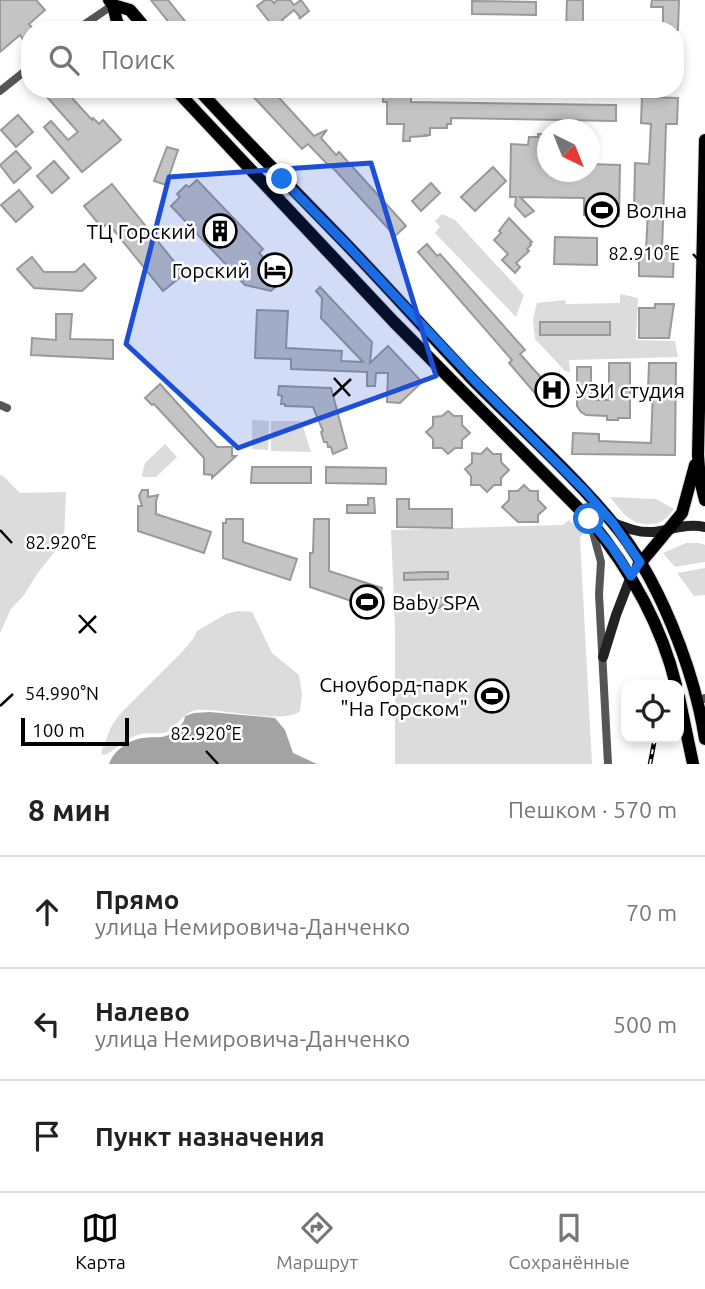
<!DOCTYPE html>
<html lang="ru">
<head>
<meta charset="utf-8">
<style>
	:root { --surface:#fff; --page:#f2f2f2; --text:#222; --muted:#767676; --line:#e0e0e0; --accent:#000 }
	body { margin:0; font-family:Ubuntu,sans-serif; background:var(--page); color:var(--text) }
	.controls { position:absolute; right:21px; bottom:21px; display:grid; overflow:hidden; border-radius:14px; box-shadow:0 4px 10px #0003 }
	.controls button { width:63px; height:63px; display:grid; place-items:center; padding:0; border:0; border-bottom:2px solid var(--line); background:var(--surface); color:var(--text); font:35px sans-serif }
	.compass { position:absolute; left:537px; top:119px; width:63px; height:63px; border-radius:50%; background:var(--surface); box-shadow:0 4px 10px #0003; rotate:137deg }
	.scale { position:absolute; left:21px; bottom:18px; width:108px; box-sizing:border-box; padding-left:7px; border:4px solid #000; border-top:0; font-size:19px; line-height:24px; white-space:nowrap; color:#000; -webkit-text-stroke:5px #fff; paint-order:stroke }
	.stop { position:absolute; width:21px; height:21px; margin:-16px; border:5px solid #1a73e8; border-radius:50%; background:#fff }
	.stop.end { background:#1a73e8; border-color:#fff; box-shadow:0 2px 7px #0008 }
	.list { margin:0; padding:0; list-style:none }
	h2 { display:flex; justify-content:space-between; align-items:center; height:91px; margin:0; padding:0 28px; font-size:30px }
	h2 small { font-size:23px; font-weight:400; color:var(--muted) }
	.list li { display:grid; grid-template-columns:46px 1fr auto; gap:21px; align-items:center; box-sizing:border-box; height:112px; padding:0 28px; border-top:2px solid var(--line) }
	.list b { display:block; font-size:26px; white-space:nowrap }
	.list p { margin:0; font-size:23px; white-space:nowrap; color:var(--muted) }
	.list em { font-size:23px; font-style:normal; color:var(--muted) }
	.icon { flex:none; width:38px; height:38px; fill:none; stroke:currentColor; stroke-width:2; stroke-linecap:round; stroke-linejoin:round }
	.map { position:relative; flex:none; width:705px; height:764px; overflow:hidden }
	.search { position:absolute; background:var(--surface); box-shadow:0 4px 10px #0003; left:21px; right:21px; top:21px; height:77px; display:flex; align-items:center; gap:18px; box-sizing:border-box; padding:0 24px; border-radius:28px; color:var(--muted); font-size:26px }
	.sheet { height:427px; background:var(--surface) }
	nav { display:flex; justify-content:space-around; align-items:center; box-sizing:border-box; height:98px; border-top:2px solid var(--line); background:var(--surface); font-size:19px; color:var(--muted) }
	nav a { display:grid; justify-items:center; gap:4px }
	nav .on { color:var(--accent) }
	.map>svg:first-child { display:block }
	.green { fill:#dcdcdc }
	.water { fill:#a3a3a3 }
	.building { fill:#c4c4c4; stroke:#999; stroke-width:2 }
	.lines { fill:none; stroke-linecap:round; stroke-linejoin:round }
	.primary-casing { stroke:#dbdbdb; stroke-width:14 }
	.minor { stroke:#555; stroke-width:8 }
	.secondary { stroke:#222; stroke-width:10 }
	.primary { stroke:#000; stroke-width:12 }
	.rail-casing { stroke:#000; stroke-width:4.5 }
	.rail { stroke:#fff; stroke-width:2; stroke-dasharray:5; stroke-linecap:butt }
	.route { stroke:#1a73e8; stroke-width:9 }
	.marked { fill:#1d4ed8; fill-opacity:0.2; stroke:#1d4ed8; stroke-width:5; stroke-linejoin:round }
	.ticks { fill:none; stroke:#000; stroke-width:2.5 }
	.labels { text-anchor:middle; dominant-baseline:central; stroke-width:5; stroke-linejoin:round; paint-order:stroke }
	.poi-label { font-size:21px; fill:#000; stroke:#fff; text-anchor:start }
	.ticks-label { font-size:18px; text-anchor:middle; fill:#000; stroke:#fff; stroke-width:5; stroke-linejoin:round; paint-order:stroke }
</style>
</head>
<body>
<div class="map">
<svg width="705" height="764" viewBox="0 0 705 764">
	<rect width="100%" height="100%" fill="#fff"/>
	<!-- green -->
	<g class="green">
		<path d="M442 214 455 220 524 295 516 317 435 233 440 227 435 221Z"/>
		<path d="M620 294 638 298 636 340 675 341 678 357 569 360 570 372 565 371 535 339 533 319 537 303 565 300 566 304 620 303Z"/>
		<path d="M252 420 269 421 268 450 252 449Z"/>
		<path d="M271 421H301L311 452 271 451Z"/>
		<path d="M165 444 177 457 156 477H143L142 475 145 463Z"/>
		<path d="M0 475 3 476 20 493 66 492 64 540 37 574 24 595 11 609 0 633Z"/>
		<path d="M610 497 656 499 674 509C664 521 661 525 645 524 628 523 620 509 610 497Z"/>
		<path d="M569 520 583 534 580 538 592 764H395V628L391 530 563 525Z"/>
		<path d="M686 543H699L705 545V562L675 567 663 553Z"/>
		<path d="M705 568V595L694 596 677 573Z"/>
		<path d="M237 611 252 612 272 653 299 675 302 695 300 711C285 725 220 708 197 710 183 712 179 725 167 732 159 735 148 732 140 734 128 737 117 748 107 754L103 755 101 753 102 750 111 727 119 715 182 652 193 639 197 631 226 614Z"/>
	</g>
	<!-- water -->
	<path class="water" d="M210 712 275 718 285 730 293 753 317 764H109C113 752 126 742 138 739 151 735 165 741 176 730 181 725 184 723 185 716L194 713Z"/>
	<!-- building -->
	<g class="building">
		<path d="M0 0H36L45 10 29 24 34 30H30V38L25 42 20 35 0 52Z"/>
		<path d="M151 0H168L192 30H175Z"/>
		<path d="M265 0H271L274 3 277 0H290L294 5 301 0 309 11 299 19 300 17 294 10 282 20 288 27 284 30H276L257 6Z"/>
		<path d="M567 0H583V30H566Z"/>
		<path d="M652 0H679L678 30H663V7H651Z"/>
		<path d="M472 1 536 2V15L472 14Z"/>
		<path d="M53 89H64L92 120 93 118 99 124 103 120 121 140 82 172 44 127 51 121 68 140 78 132 46 96Z"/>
		<path d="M246 89H271L314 136 327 130 321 138 336 155 339 152 406 226 395 236 333 168 329 166 308 144 302 149Z"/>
		<path d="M383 96 411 97V102L616 105V121L451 118V124H447V128H430V135H425L426 136 410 137V141H403L404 124H387V102H383Z"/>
		<path d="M642 97 678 98 677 124H666L662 252 674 253 673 277 639 276V251L646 252 648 209H634L635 163 649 164 651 124 641 123Z"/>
		<path d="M18 115 33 132 16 147 1 130Z"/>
		<path d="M538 134H548V172H590V164L620 165 619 216 584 215V198L520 197 534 211 525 217 515 206 516 197H510L511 144 528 145 529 137H538Z"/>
		<path d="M167 147 178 150 166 185 154 181Z"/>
		<path d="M16 151 31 168 14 183 0 165Z"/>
		<path d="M54 161 69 178 52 193 37 176Z"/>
		<path d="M493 167 506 181 475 211 461 197Z"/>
		<path d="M197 180 263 249 259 253 266 260 273 259 284 270V279L271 291 245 285 171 206 180 197 177 194 186 185 189 187Z"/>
		<path d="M431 183 440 193 421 211 412 201Z"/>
		<path d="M112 184 184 274 163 291 108 223 102 228 84 206Z"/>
		<path d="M19 190 33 207 16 222 1 205Z"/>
		<path d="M509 218 532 242 530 243 531 245 527 249 529 251 516 263 520 267 515 273 502 260 508 254 494 240 501 233 499 231Z"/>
		<path d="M555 237 597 238V265L554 264Z"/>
		<path d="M427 244 437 256 440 254 525 350 520 354 546 383H564V399H540L509 363 512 360 418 252Z"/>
		<path d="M32 257 44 272H75L84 264 96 278 82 291 34 288 17 269Z"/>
		<path d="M320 287 372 342 370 363 388 346 422 382 400 403 387 402 388 373H376L375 386H367V372L291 369V359L255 358 257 310 288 311 286 348 342 351 341 361 363 362 321 318 322 298 316 291Z"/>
		<path d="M655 304H674L669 338H639V308H655Z"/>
		<path d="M56 314H72L70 339 113 340V359L31 355 32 338 56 340Z"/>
		<rect x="540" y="322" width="70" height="13"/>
		<path d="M609 363H630V418H618V420H607V416L586 415 581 412 577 406V367H591V400H609Z"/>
		<path d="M649 363H676L675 455 572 454 573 433 599 434V441L651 443 653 390H648Z"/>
		<path d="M160 384 217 447H232V456H236L212 478V475L204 474V458L154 404 152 405 145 398Z"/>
		<path d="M279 386 331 388 347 448 333 454 331 447H328L327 442H324L321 432 323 431 313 407 285 406V404H281L282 396 278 395Z"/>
		<path d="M448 411 454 416H462V425L470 433 462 440V448H455L448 454 442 448H433V439L426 432 433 426V417L442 416Z"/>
		<path d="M487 448 493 454H501V462L509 470 501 478V485H494L487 492 480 485H471V476L465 469 472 463V453L481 454Z"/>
		<path d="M252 467H311V483H251Z"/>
		<path d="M326 467 386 468V484L326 483Z"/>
		<path d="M524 485 530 491H538V500L546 508 538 515V522H518L502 507 509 500V491H518Z"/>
		<path d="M142 490H148V497L158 495 156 501V514L211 532 204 553 138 531V506H142L139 496Z"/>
		<path d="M368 498H374L375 513H347V505H368Z"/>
		<path d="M397 499H409V509H452V528L397 527Z"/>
		<path d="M226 519H243V542L297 559 290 580 223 558V523H226Z"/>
		<path d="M314 519H329V571L382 588 375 609 310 587V553H313Z"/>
		<path d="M425 572H448V579L404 580V573Z"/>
		<path d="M423 598H459V605H442L439 608H428L423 603Z"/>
	</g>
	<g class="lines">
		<defs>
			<g id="primary">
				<path d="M109 0 113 5 117 22 123 30"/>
				<path d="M113 5 130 10 147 30"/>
				<path d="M175 89 394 322 589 519C629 568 661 623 676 685"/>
				<path d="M198 89C247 143 298 194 348 246 390 290 430 335 471 378 518 426 569 470 612 522 658 576 694 669 705 739"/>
				<path d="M705 140 698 455 700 480 705 500"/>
				<path d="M638 566 682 513 695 465"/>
				<path d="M679 697 693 764"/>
			</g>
		</defs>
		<!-- primary casing -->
		<use href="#primary" class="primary-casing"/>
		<!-- minor -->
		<g class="minor">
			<path d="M76 30 113 5"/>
			<path d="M0 91 30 67"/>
			<path d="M0 405 7 408"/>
			<path d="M591 525 601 562 599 594 608 764"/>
			<path d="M705 699V698"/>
		</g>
		<!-- secondary -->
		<g class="secondary">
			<path d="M613 523C626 528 639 533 653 532 671 530 687 523 705 527"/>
			<path d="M603 657 616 615 631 576"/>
		</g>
		<!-- primary -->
		<use href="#primary" class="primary"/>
		<defs>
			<path id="rail" d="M650 764 655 738"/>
		</defs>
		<!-- rail casing -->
		<use href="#rail" class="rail-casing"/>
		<!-- rail -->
		<use href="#rail" class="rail"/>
	</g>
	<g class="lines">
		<!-- route -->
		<path class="route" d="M282 179 348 246 474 380 586 492 613 523 640 562 631 576 612 547 589 519"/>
	</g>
	<!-- marked area -->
	<path class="marked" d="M371 163 436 376 238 448 126 344 169 177Z"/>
	<!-- ticks -->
	<path class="ticks" d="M693 254 705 267M334 378 350 396M333 396 351 379M0 530 12 543M79 615 96 633M79 633 96 616M0 706 13 694M206 751 218 764"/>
	<!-- icons -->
	<defs>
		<symbol id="stadium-ring" viewBox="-11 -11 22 22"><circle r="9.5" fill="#fff" stroke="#000" stroke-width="1.5"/><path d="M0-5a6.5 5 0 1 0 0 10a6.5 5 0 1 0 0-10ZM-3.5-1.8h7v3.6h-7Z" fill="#000"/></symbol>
		<symbol id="building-ring" viewBox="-11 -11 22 22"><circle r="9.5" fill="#fff" stroke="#000" stroke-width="1.5"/><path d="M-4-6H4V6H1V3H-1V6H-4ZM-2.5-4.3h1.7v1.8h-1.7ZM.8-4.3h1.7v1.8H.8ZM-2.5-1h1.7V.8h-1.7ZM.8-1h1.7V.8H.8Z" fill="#000"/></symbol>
		<symbol id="hotel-ring" viewBox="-11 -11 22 22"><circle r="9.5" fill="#fff" stroke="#000" stroke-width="1.5"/><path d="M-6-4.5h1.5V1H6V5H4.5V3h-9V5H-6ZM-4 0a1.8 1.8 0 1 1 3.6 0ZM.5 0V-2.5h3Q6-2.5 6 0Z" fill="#000"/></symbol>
		<symbol id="hospital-ring" viewBox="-11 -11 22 22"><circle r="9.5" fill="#fff" stroke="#000" stroke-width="1.5"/><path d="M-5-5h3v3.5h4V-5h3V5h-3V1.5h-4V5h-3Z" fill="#000"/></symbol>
	</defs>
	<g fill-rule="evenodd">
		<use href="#stadium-ring" x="583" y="191" width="38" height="38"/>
		<use href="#building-ring" x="201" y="212" width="38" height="38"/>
		<use href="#hotel-ring" x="256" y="251" width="38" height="38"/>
		<use href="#hospital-ring" x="533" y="371" width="38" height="38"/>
		<use href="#stadium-ring" x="348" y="583" width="38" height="38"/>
		<use href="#stadium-ring" x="473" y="677" width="38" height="38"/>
	</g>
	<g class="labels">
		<!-- poi labels -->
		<g class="poi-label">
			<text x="626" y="210">Волна</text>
			<text x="196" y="231" text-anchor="end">ТЦ Горский</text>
			<text x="250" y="270" text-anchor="end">Горский</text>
			<text x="576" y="390">УЗИ студия</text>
			<text x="392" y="602">Baby SPA</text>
			<text x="468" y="684" text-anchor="end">Сноуборд-парк<tspan x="468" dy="24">"На Горском"</tspan></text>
		</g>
	</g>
	<g class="ticks-label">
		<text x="644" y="260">82.910°E</text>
		<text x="61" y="549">82.920°E</text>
		<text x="62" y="700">54.990°N</text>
		<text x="206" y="740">82.920°E</text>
	</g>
</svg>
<div class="controls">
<button><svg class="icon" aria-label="locate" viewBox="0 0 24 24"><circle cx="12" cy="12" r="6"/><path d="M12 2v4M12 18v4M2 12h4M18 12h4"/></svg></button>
</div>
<svg class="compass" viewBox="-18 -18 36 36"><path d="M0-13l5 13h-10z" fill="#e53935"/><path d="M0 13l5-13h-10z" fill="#767676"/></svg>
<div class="scale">100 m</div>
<div class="stop" style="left:589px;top:519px"></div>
<div class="stop end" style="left:282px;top:179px"></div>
<div class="search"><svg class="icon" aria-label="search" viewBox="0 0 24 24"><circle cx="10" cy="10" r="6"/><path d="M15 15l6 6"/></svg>Поиск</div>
</div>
<section class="sheet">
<h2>8 мин<small>Пешком · 570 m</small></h2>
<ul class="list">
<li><svg class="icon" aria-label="ahead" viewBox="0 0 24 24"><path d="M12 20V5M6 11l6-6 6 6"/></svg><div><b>Прямо</b><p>улица Немировича-Данченко</p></div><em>70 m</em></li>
<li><svg class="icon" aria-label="left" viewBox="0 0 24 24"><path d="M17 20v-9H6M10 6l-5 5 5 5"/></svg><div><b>Налево</b><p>улица Немировича-Данченко</p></div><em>500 m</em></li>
<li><svg class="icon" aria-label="arrive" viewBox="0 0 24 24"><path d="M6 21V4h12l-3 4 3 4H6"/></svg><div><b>Пункт назначения</b></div></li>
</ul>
</section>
<nav>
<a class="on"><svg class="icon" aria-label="map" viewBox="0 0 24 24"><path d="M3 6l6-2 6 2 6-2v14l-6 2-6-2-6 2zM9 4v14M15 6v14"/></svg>Карта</a>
<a><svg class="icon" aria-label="directions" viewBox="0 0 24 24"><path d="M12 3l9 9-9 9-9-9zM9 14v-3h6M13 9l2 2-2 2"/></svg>Маршрут</a>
<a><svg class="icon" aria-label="saved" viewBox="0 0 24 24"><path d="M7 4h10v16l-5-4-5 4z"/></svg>Сохранённые</a>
</nav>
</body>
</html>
